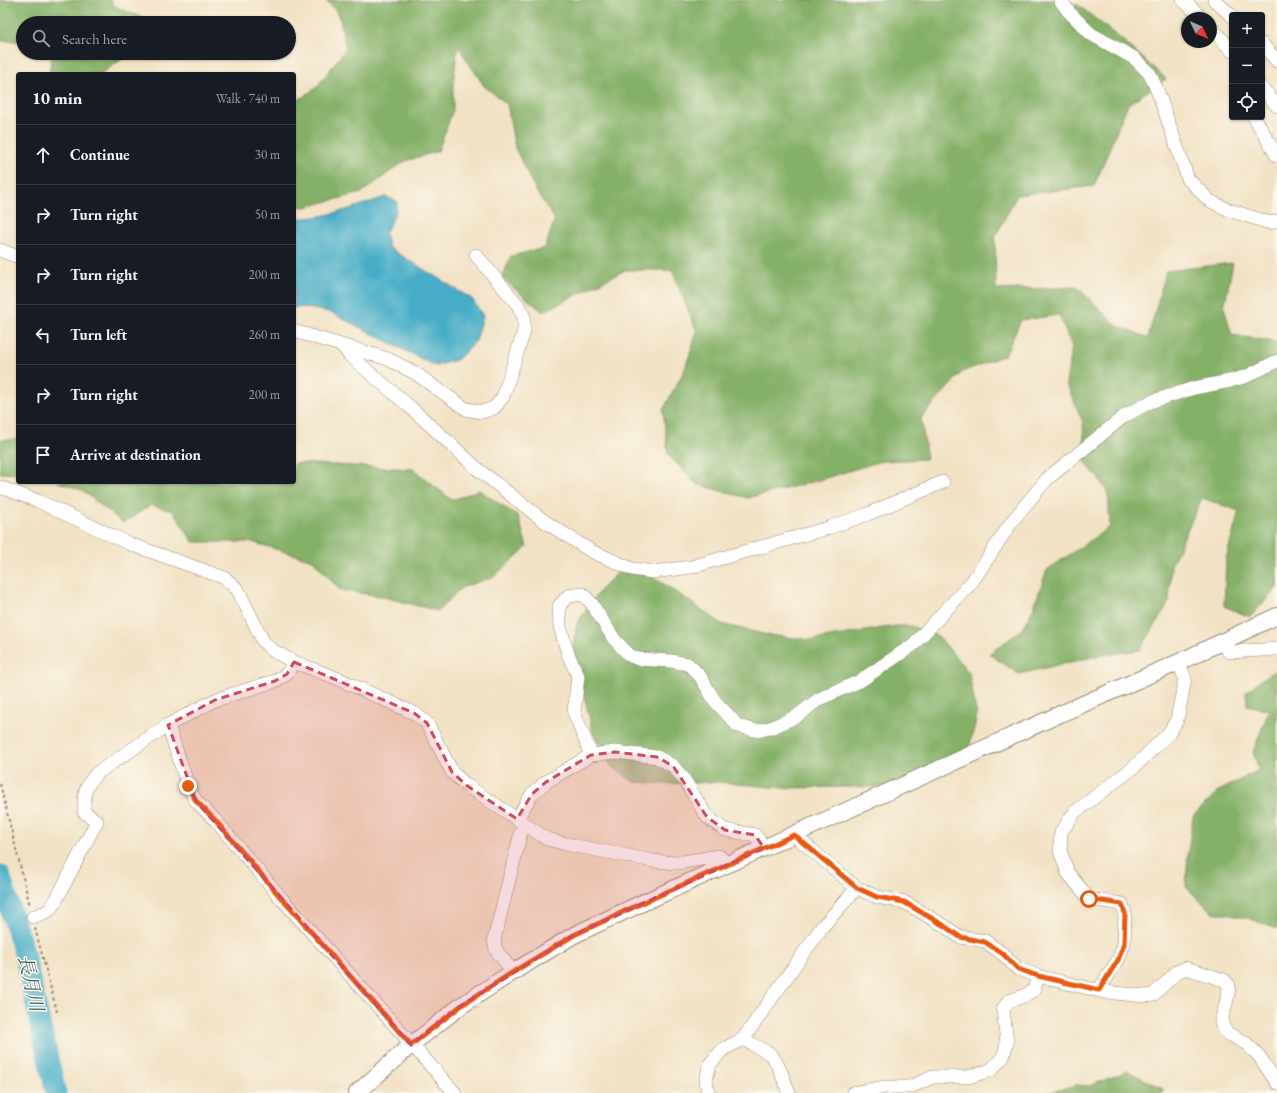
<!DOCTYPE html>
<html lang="en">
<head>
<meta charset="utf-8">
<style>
	:root { --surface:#171b24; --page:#242831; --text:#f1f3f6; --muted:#9ea1a6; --line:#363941 }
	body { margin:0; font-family:"EB Garamond","Noto Serif JP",serif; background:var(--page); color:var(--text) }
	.controls { position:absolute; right:12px; top:12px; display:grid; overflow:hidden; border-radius:4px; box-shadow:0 1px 3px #0004 }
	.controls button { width:36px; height:36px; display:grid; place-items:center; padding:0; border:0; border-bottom:1px solid var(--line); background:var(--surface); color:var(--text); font:20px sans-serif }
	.compass { position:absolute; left:1181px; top:12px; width:36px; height:36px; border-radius:50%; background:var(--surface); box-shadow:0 1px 3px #0004; rotate:134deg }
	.stop { position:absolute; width:12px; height:12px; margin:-9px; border:3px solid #ea580c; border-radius:50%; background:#fff }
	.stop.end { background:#ea580c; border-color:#fff; box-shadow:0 1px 4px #0008 }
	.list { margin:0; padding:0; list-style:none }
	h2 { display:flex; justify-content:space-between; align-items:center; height:52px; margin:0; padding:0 16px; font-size:17px }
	h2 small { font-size:13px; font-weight:400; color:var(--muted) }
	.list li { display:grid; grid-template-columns:26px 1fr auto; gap:12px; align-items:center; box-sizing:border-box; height:60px; padding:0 16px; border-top:1px solid var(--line) }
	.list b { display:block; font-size:15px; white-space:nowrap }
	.list em { font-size:13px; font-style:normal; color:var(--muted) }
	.icon { flex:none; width:22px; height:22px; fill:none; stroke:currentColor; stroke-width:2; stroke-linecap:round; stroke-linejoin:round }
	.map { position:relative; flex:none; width:1277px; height:1093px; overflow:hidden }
	.search { position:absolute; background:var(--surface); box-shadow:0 1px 3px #0004; left:16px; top:16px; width:280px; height:44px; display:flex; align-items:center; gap:10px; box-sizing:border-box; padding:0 14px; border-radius:22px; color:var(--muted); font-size:15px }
	.panel { position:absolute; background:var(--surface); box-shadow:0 1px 3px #0004; left:16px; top:72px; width:280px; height:412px; border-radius:4px }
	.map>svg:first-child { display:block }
	.forest { fill:#85b067; stroke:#606d42 }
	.water { fill:#47adc7; stroke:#416c72 }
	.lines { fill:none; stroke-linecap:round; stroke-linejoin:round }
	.river { stroke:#47adc7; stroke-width:21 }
	.minor-casing { stroke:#968672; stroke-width:14 }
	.tertiary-casing { stroke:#968672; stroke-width:18 }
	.path { stroke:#968672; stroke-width:2; stroke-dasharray:3 3; stroke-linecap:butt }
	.minor { stroke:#fff; stroke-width:13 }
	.tertiary { stroke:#fff; stroke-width:16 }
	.route { stroke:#ea580c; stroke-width:5 }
	.marked { fill:#d1495b; fill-opacity:0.2; stroke:#d1495b; stroke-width:3; stroke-dasharray:8 5; stroke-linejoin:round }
	.labels { text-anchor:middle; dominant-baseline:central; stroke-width:3; stroke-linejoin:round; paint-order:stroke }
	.water-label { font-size:19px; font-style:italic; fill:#405e62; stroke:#fbf7ec }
</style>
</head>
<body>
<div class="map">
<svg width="1277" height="1093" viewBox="0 0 1277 1093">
	<rect width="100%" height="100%" fill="#fbf7ec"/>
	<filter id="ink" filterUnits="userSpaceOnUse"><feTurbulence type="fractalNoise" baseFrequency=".025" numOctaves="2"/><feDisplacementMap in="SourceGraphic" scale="8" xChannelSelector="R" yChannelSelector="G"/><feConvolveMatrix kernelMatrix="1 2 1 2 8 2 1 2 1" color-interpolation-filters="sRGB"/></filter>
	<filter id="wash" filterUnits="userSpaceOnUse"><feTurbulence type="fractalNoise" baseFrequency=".012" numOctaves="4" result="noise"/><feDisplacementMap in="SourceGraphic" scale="16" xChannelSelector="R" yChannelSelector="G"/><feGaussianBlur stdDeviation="0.9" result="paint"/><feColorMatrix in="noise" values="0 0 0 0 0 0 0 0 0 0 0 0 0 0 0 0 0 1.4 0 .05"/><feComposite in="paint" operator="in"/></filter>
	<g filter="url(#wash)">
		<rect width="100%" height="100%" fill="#f2e2c5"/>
		<!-- forest -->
		<g class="forest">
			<path d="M0 0H110L114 6 153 22 152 23H23V41H0Z"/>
			<path d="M326 0H1059L1078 5 1121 39 1166 79 1128 104 1094 186 1017 195 995 237 996 290 1077 287 1116 325 1148 338 1166 271 1233 263 1224 308 1232 335 1275 342 1277 344V588L1250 617 1224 606 1226 559 1239 511 1202 498 1171 565 1169 602 1140 650 1097 656 1019 674 989 654 1023 629 1033 609 1047 570 1110 527 1108 492 1085 461 1083 422 1066 383 1072 347 1059 315 1021 320 1005 355 962 372 921 418 927 459 881 461 816 481 748 498 696 484 668 454 663 410 685 369 697 332 672 270H625L543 312 502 278 511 256 545 248 555 219 536 191 515 148 507 104 484 86 458 46 453 84V110L438 151 405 161 361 193 305 207 294 206V103L316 88 346 49 339 14Z"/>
			<path d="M52 53H127L121 60 100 74H49Z"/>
			<path d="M18 439V474L0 473V441L2 440Z"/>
			<path d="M294 463 413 469 452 500 479 490 518 516 527 547 493 577 461 588 438 611 380 596 340 590 313 560 252 542H193L173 511 151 505 123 523 82 490 58 482H294Z"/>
			<path d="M624 566 644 570 722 624 767 635 812 640 895 626H911L938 636 969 673 977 716 968 752 915 786 782 788 717 782 666 784 634 782 611 766 593 733 573 648 577 623 601 589Z"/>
			<path d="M1277 670V929L1248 918 1212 912 1186 887 1188 852 1193 816 1217 792 1259 770 1253 752 1269 710 1247 705 1246 692 1262 679Z"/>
			<path d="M1128 1071 1163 1089 1162 1093H1047L1076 1085 1089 1086Z"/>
		</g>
		<!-- water -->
		<path class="water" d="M385 197 397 201 396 212 385 234 389 248 472 299 483 316 476 341 457 360 435 366 330 312 300 307 294 308V218C321 220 359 206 385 197Z"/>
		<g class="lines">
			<!-- river -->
			<path class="river" d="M0 875 24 953 56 1093"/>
		</g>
	</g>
	<g filter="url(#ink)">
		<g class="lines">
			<defs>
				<g id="minor">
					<path d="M1060 0 1069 12 1091 34 1134 58 1150 74 1159 95 1188 179 1210 201 1229 210 1270 223 1277 221"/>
					<path d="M1183 0 1202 18"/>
					<path d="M1214 0 1232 16"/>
					<path d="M1211 27 1232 51"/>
					<path d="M1262 44 1277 61"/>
					<path d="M1262 88 1277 106"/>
					<path d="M1254 117 1277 156"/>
					<path d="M0 250 18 257"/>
					<path d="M294 331 388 359 415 373 466 409 482 412 494 408 503 397 524 331V317L518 305 476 255"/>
					<path d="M343 346 349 355 409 406 480 471 544 521 591 551 632 569 653 572 691 567 828 528 868 514 943 482"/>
					<path d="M0 487 38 501 130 544 225 578 238 590 263 641 272 650 294 662 334 677 414 713 427 723 452 772 466 785 547 839 566 844 653 861 677 863 719 856 729 865"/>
					<path d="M1222 643 1229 652 1277 649"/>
					<path d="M168 725 188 786 196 801 215 820 282 899 455 1093"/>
					<path d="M591 755 574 712 578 676 568 654 560 627 559 606 568 596 583 594 592 604 614 639 629 655 638 659 671 661 688 664 700 676 715 701 738 726 758 731 773 727 797 716 819 699 860 681 913 645 972 582 1013 520 1047 479 1123 417 1150 402 1194 388 1230 381 1247 376 1277 361"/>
					<path d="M517 819 532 794 546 782 591 755 615 752 657 757 673 766 684 779 707 817 725 830 755 835 764 848"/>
					<path d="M794 835 857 888 877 897 904 902 943 925 960 937 985 941 1003 954 1018 969 1038 976 1104 992 1146 996 1153 995 1177 972 1186 968 1224 980 1229 985C1229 998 1223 1010 1221 1023L1227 1033 1247 1044 1259 1056 1277 1083"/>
					<path d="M33 917 48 911 54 904 97 821 84 812C84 792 84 788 97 773L168 725 215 700 275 681 287 674 294 662"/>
					<path d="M513 972 496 950 494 940 521 832 526 825"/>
					<path d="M1099 990 1118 960 1124 944 1125 913 1122 904 1089 899 1068 873 1060 851 1061 832 1075 812 1133 768 1169 733 1177 720 1185 679 1179 662"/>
					<path d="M743 1039C751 1044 765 1050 771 1055 780 1065 784 1081 789 1093"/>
					<path d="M708 1093 706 1080 710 1064 722 1050 743 1039 822 927 857 888"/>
					<path d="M853 1093 885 1087H910L933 1077H968L991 1070 1003 1057 1007 1043 1003 1009 1009 1001 1024 996 1034 990 1038 976"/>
				</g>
				<path id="tertiary" d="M357 1093 411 1045 462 1005 513 972 574 935 640 904 1058 715 1179 662 1277 616"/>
			</defs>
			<!-- minor casing -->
			<use href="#minor" class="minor-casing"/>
			<!-- tertiary casing -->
			<use href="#tertiary" class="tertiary-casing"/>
			<!-- path -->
			<g class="path">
				<path d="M0 784 30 906"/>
				<path d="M35 928 57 1012"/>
			</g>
			<!-- minor -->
			<use href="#minor" class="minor"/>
			<!-- tertiary -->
			<use href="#tertiary" class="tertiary"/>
		</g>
	</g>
	<g class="lines" filter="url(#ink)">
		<!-- route -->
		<path class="route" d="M188 786 196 801 215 820 282 899 411 1045 462 1005 513 972 574 935 640 904 794 835 857 888 877 897 904 902 943 925 960 937 985 942 1003 954 1018 969 1038 976 1099 990 1118 960 1124 944 1125 913 1122 904 1089 899"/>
	</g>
	<!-- marked area -->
	<path class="marked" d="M294 662 414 713 427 723 452 772 466 785 517 819 532 794 546 782 591 755 615 752 657 757 673 766 707 817 725 830 755 835 764 848 574 935 462 1005 411 1045 196 801 168 725 215 700 275 681 287 674Z"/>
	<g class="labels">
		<!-- water labels -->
		<g class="water-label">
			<text transform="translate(31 983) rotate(77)">長月川</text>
		</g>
	</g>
</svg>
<div class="controls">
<button>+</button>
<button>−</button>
<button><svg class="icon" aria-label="locate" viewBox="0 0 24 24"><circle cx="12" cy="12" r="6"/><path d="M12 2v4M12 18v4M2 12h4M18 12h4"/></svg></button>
</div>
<svg class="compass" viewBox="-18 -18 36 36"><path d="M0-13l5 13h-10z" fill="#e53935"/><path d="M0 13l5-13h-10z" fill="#9ea1a6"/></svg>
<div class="stop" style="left:1089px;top:899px"></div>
<div class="stop end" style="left:188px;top:786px"></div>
<div class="search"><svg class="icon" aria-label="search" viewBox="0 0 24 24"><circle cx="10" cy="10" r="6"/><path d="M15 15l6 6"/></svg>Search here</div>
<section class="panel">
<h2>10 min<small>Walk · 740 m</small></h2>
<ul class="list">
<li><svg class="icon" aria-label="ahead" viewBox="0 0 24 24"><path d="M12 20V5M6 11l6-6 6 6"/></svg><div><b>Continue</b></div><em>30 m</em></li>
<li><svg class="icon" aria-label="right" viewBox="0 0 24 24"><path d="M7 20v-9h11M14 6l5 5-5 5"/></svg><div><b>Turn right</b></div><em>50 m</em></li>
<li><svg class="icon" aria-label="right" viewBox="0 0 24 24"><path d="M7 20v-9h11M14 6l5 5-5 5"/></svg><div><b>Turn right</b></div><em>200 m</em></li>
<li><svg class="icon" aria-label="left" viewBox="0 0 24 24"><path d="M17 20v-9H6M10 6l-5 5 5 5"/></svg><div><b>Turn left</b></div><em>260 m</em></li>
<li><svg class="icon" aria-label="right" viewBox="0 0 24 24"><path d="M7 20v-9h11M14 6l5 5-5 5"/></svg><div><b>Turn right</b></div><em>200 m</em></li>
<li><svg class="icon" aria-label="arrive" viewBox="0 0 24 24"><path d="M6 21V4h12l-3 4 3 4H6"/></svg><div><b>Arrive at destination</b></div></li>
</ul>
</section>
</div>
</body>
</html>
